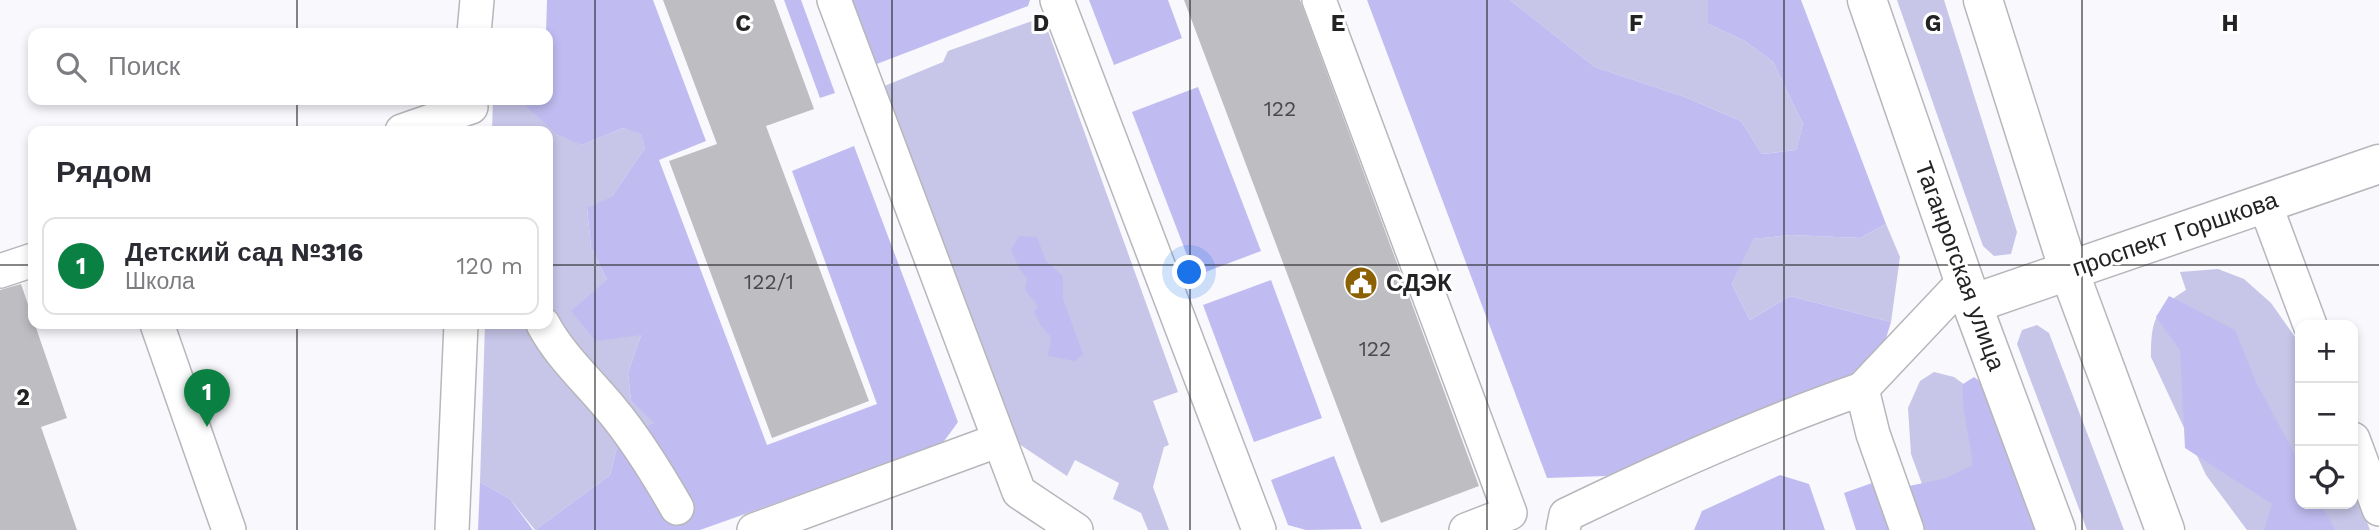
<!DOCTYPE html>
<html lang="ru">
<head>
<meta charset="utf-8">
<style>
	:root { --surface:#fff; --page:#f7f7f7; --text:#2b2b33; --muted:#7c7c81; --line:#e1e1e2; --accent:#0b8043 }
	body { margin:0; font-family:"Work Sans",sans-serif; background:var(--page); color:var(--text) }
	.controls { position:absolute; right:21px; bottom:21px; display:grid; overflow:hidden; border-radius:14px; box-shadow:0 4px 10px #0003 }
	.controls button { width:63px; height:63px; display:grid; place-items:center; padding:0; border:0; border-bottom:2px solid var(--line); background:var(--surface); color:var(--text); font:35px sans-serif }
	.you { position:absolute; left:1190px; top:273px; width:24px; height:24px; margin:-18px; border:5px solid #fff; border-radius:50%; background:#1a73e8; box-shadow:0 0 0 10px #1a73e833 }
	.badge { display:grid; place-items:center; width:46px; height:46px; border-radius:50%; background:var(--accent); color:#fff; font-size:23px; font-weight:700 }
	.pin { position:absolute; translate:-50% -58px; filter:drop-shadow(0 2px 4px #0008) }
	.pin::after { content:''; position:absolute; top:37px; width:24px; height:21px; background:inherit; clip-path:polygon(0 0,100% 0,50% 100%) }
	.list { margin:0; padding:0; list-style:none }
	h2 { display:flex; justify-content:space-between; align-items:center; height:91px; margin:0; padding:0 28px; font-size:30px }
	h2 small { font-size:23px; font-weight:400; color:var(--muted) }
	.list li { display:grid; grid-template-columns:46px 1fr auto; gap:21px; align-items:center; box-sizing:border-box; height:98px; margin:0 14px 14px; padding:0 14px; border:2px solid var(--line); border-radius:14px }
	.list b { display:block; font-size:26px; white-space:nowrap }
	.list p { margin:0; font-size:23px; white-space:nowrap; color:var(--muted) }
	.list em { font-size:23px; font-style:normal; color:var(--muted) }
	.icon { flex:none; width:38px; height:38px; fill:none; stroke:currentColor; stroke-width:2; stroke-linecap:round; stroke-linejoin:round }
	.map { position:relative; flex:none; width:2379px; height:530px; overflow:hidden }
	.search { position:absolute; background:var(--surface); box-shadow:0 4px 10px #0003; left:28px; top:28px; width:525px; height:77px; display:flex; align-items:center; gap:18px; box-sizing:border-box; padding:0 24px; border-radius:14px; color:var(--muted); font-size:26px }
	.panel { position:absolute; background:var(--surface); box-shadow:0 4px 10px #0003; left:28px; top:126px; width:525px; height:203px; border-radius:14px }
	.map>svg:first-child { display:block }
	.green { fill:#c7c5e8 }
	.forest { fill:#c0bcf1 }
	.building { fill:#bdbdc2 }
	.lines { fill:none; stroke-linecap:round; stroke-linejoin:round }
	.lane-casing { stroke:#b7b6bb; stroke-width:36 }
	.secondary-casing { stroke:#b7b6bb; stroke-width:41 }
	.primary-casing { stroke:#b7b6bb; stroke-width:41 }
	.lane { stroke:#fff; stroke-width:33 }
	.secondary { stroke:#fff; stroke-width:38 }
	.primary { stroke:#fff; stroke-width:38 }
	.grid { fill:none; stroke:#232325; stroke-width:2; stroke-opacity:0.55 }
	.labels { text-anchor:middle; dominant-baseline:central; stroke-width:6; stroke-linejoin:round; paint-order:stroke }
	.number-label { font-size:21px; fill:#4a4a4c }
	.street-label { font-size:24px; fill:#232325; stroke:#fff }
	.poi-label { font-size:24px; font-weight:bold; fill:#232325; stroke:#fff; text-anchor:start }
	.grid-label { font-size:23px; text-anchor:middle; font-weight:bold; fill:#232325; stroke:#fff; stroke-width:6; stroke-linejoin:round; paint-order:stroke }
</style>
</head>
<body>
<div class="map">
<svg width="2379" height="530" viewBox="0 0 2379 530">
	<rect width="100%" height="100%" fill="#f8f8fd"/>
	<!-- green -->
	<g class="green">
		<path d="M1510 0H1708V24L1745 41 1773 62 1803 124 1796 150 1762 154 1741 121 1685 97 1595 67Z"/>
		<path d="M1897 0H1944L2017 232 2011 254 1994 256 1983 246Z"/>
		<path d="M1043 17 1178 392 1153 401 1169 445 1164 447 1153 487 1169 530H1148L1141 513 1113 499 1119 483 1075 460 1067 476 1010 438 882 87 943 62 948 51Z"/>
		<path d="M493 100H528L524 105 582 145 623 128 641 133 645 148 612 196 587 209 591 247 607 280 641 335 628 373 631 401 655 423 619 439 610 475 535 530 510 499 480 482 485 324H548V131H492Z"/>
		<path d="M1886 224 1900 257 1891 322 1790 296 1750 320 1732 284 1752 239 1791 235 1860 238Z"/>
		<path d="M2218 269 2244 279 2271 303 2300 344V504H2353V484L2370 530H2247L2206 475 2151 357C2151 322 2154 309 2186 290L2180 272Z"/>
		<path d="M2037 325 2049 333 2124 530H2087L2017 344 2022 330Z"/>
		<path d="M1934 372 1954 377 1969 388 2021 530H1939L1911 454 1908 408 1920 381Z"/>
	</g>
	<!-- forest -->
	<g class="forest">
		<path d="M547 0H653L706 141 659 160 767 445 877 404 792 171 854 146 958 422 942 444 700 530H535L610 475 619 439 654 423 631 401 628 373 641 335 596 341 571 311 607 280 591 247 587 208 612 196 645 148 641 134 623 128 582 145 559 135 524 105 528 100H548V33H546Z"/>
		<path d="M784 0H801L835 93 820 98Z"/>
		<path d="M845 0H1030L1028 6 869 67Z"/>
		<path d="M1089 0H1168L1182 38 1114 65Z"/>
		<path d="M1367 0H1510L1595 67 1685 97 1741 121 1762 154 1796 150 1803 124 1773 62 1745 41 1708 24V0H1801L1886 224 1860 238 1791 235 1753 239 1732 284 1750 320 1790 296 1891 322 1877 368 1606 476 1547 478Z"/>
		<path d="M1198 87 1261 251 1195 276 1132 112Z"/>
		<path d="M1019 236 1037 237 1046 261 1063 276V299L1083 354 1075 361 1048 356 1051 337 1041 326 1034 312 1038 306 1025 290 1027 279 1020 270 1011 250Z"/>
		<path d="M1271 280 1322 418 1254 442 1203 305Z"/>
		<path d="M2169 296 2235 330 2256 382 2300 464V504H2321L2335 530H2264L2272 504 2185 448 2180 350 2156 317Z"/>
		<path d="M1974 377 1993 391 2041 530H1913L1904 487 1943 479 1973 465C1970 438 1961 411 1963 384Z"/>
		<path d="M1334 456 1362 529 1306 530 1288 525 1271 480Z"/>
		<path d="M1780 475 1809 484 1825 530H1694L1702 511Z"/>
		<path d="M480 482 510 499 533 530H478Z"/>
		<path d="M1872 483 1887 493 1900 530H1856L1844 493Z"/>
	</g>
	<!-- building -->
	<g class="building">
		<path d="M663 0H774L814 109 766 126 869 401 772 438 669 161 717 144Z"/>
		<path d="M1184 0H1300L1479 486 1381 523Z"/>
		<path d="M21 284 67 418 41 427 77 530H0V290Z"/>
	</g>
	<g class="lines">
		<defs>
			<g id="lane">
				<path d="M834 0 1019 492 1076 530"/>
				<path d="M1057 0 1259 530"/>
				<path d="M1319 0 1510 513 1466 530"/>
				<path d="M474 33 477 0"/>
				<path d="M402 131 471 107"/>
				<path d="M2265 204 2310 325"/>
				<path d="M0 271 33 260"/>
				<path d="M157 324 229 530"/>
				<path d="M543 324C560 356 588 381 611 409 637 440 657 473 677 508"/>
				<path d="M2353 439 2379 509"/>
				<path d="M452 530 461 324"/>
				<path d="M754 530 999 440"/>
				<path d="M1563 530 1566 515C1663 468 1761 424 1862 389"/>
				<path d="M1907 530 1873 434 1862 389 1964 281"/>
			</g>
			<path id="secondary" d="M1972 304 2379 164"/>
			<g id="primary">
				<path d="M1867 0 1972 304 2056 530"/>
				<path d="M1983 0 2069 271 2165 530"/>
			</g>
		</defs>
		<!-- lane casing -->
		<use href="#lane" class="lane-casing"/>
		<!-- secondary casing -->
		<use href="#secondary" class="secondary-casing"/>
		<!-- primary casing -->
		<use href="#primary" class="primary-casing"/>
		<!-- lane -->
		<use href="#lane" class="lane"/>
		<!-- secondary -->
		<use href="#secondary" class="secondary"/>
		<!-- primary -->
		<use href="#primary" class="primary"/>
	</g>
	<!-- grid -->
	<path class="grid" d="M297 0V33M595 0V530M892 0V530M1190 0V530M1487 0V530M1784 0V530M2082 0V530M297 100V131M0 265H33M548 265H2379M297 324V530"/>
	<!-- icons -->
	<defs>
		<symbol id="civic-disc" viewBox="-11 -11 22 22"><circle r="9.5" fill="#8c6103" stroke="#fff"/><path d="M-.6-6.5H3V-4.5H.6V-3L4-1V1h2V6H-6V1h2V-1L-.6-3ZM-1.2 2.5V6h2.4V2.5Z" fill="#fff"/></symbol>
	</defs>
	<g fill-rule="evenodd">
		<use href="#civic-disc" x="1342" y="264" width="38" height="38"/>
	</g>
	<g class="labels">
		<!-- number labels -->
		<g class="number-label">
			<text x="1280" y="108">122</text>
			<text x="769" y="281">122/1</text>
			<text x="1375" y="348">122</text>
		</g>
		<!-- street labels -->
		<g class="street-label">
			<text transform="translate(2175 234) rotate(-19)">проспект Горшкова</text>
			<text transform="translate(1960 266) rotate(70)">Таганрогская улица</text>
		</g>
		<!-- poi labels -->
		<g class="poi-label">
			<text x="1386" y="283">СДЭК</text>
		</g>
	</g>
	<g class="grid-label">
		<text x="743" y="31">C</text>
		<text x="1041" y="31">D</text>
		<text x="1338" y="31">E</text>
		<text x="1636" y="31">F</text>
		<text x="1933" y="31">G</text>
		<text x="2230" y="31">H</text>
		<text x="23" y="405">2</text>
	</g>
</svg>
<div class="controls">
<button>+</button>
<button>−</button>
<button><svg class="icon" aria-label="locate" viewBox="0 0 24 24"><circle cx="12" cy="12" r="6"/><path d="M12 2v4M12 18v4M2 12h4M18 12h4"/></svg></button>
</div>
<div class="you"></div>
<div class="pin badge" style="left:207px;top:427px">1</div>
<div class="search"><svg class="icon" aria-label="search" viewBox="0 0 24 24"><circle cx="10" cy="10" r="6"/><path d="M15 15l6 6"/></svg>Поиск</div>
<section class="panel">
<h2>Рядом<small></small></h2>
<ul class="list">
<li><span class="badge">1</span><div><b>Детский сад №316</b><p>Школа</p></div><em>120 m</em></li>
</ul>
</section>
</div>
</body>
</html>
